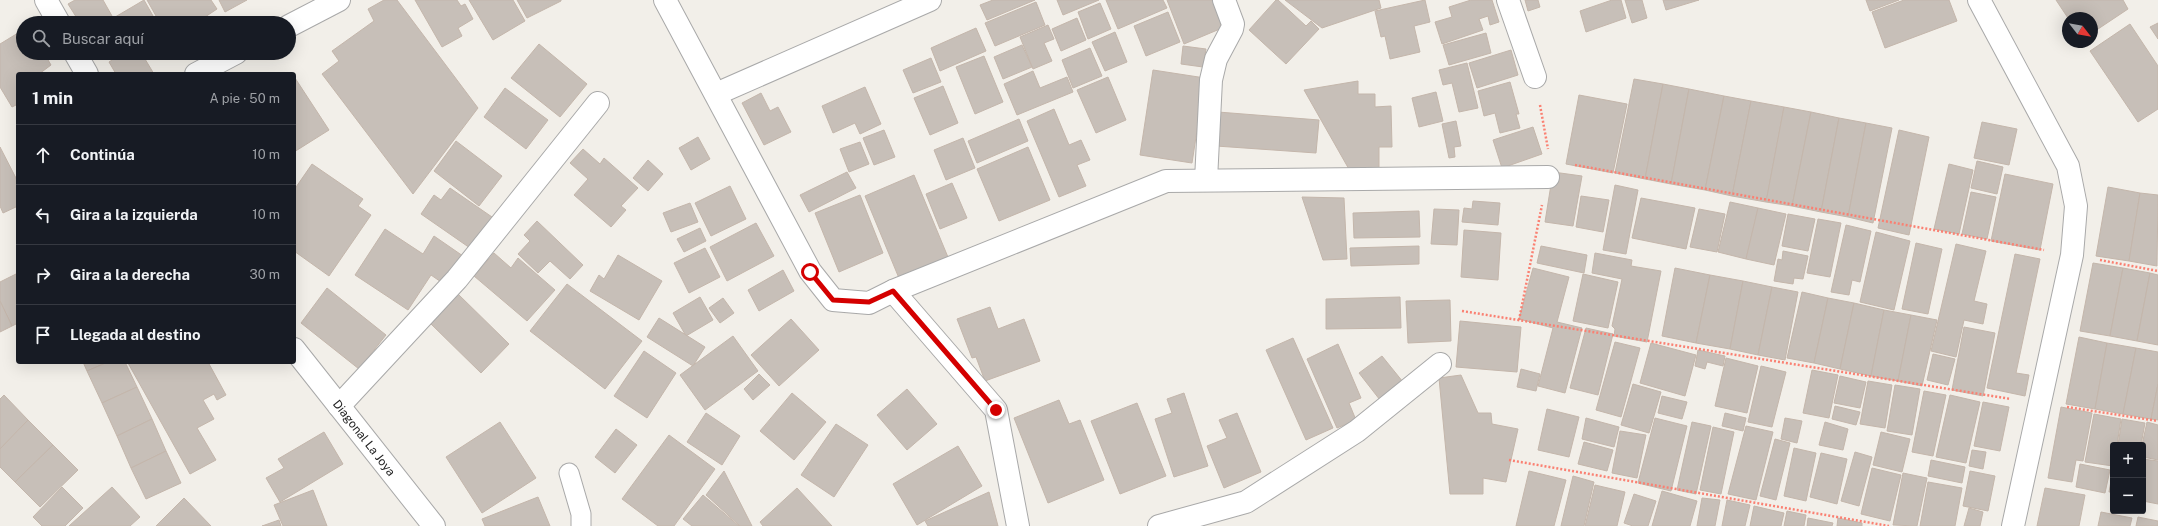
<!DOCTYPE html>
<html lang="es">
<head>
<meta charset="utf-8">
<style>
	:root { --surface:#171b24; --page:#20242c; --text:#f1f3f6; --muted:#9ea1a6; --line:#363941 }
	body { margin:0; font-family:"Public Sans",sans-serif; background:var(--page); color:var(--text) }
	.controls { position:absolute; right:12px; bottom:12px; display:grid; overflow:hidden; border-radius:4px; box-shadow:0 4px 16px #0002 }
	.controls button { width:36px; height:36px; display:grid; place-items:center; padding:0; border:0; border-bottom:1px solid var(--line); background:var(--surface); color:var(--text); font:20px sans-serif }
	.compass { position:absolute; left:2062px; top:12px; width:36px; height:36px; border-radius:50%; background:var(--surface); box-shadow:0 4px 16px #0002; rotate:121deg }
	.stop { position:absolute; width:12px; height:12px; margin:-9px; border:3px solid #d40000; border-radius:50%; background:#fff }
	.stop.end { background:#d40000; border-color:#fff; box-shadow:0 1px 4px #0008 }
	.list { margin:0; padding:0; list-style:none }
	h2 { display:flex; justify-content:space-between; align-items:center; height:52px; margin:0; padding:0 16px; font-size:17px }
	h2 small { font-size:13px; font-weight:400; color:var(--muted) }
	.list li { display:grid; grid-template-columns:26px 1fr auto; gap:12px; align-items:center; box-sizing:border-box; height:60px; padding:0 16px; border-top:1px solid var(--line) }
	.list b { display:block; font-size:15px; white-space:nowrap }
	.list em { font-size:13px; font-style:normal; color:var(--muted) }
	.icon { flex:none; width:22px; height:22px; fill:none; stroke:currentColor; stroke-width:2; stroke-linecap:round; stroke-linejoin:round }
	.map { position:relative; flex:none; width:2158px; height:526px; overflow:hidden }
	.search { position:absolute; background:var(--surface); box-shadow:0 4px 16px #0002; left:16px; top:16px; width:280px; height:44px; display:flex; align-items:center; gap:10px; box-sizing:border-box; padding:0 14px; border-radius:22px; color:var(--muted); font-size:15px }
	.panel { position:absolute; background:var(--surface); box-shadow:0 4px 16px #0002; left:16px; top:72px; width:280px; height:292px; border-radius:4px }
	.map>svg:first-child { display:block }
	.building { fill:#c7bfb8; stroke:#c4b6ab }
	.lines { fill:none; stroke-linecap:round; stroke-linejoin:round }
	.service-casing { stroke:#a9a9a9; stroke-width:21 }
	.minor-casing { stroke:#a9a9a9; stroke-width:24 }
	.path { stroke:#fa8072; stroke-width:2.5; stroke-dasharray:2 2; stroke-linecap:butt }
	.service { stroke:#fff; stroke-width:19 }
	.minor { stroke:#fff; stroke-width:22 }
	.route { stroke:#d40000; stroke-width:5 }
	.labels { text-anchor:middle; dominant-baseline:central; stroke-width:3.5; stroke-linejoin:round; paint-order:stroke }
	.street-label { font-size:12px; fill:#222; stroke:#fff }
</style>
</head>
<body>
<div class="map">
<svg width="2158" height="526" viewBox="0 0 2158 526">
	<rect width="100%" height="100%" fill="#f2efe9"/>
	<!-- building -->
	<g class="building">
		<path d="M75 0H103L112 16 102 23H80L68 4Z"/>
		<path d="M144 0 157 23H105Z"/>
		<path d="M147 0H211L217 9 205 17 209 23H160Z"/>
		<path d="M219 0H247L225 12Z"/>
		<path d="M384 0H397L478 108 413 194 322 74 339 61 332 51 374 21 368 9Z"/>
		<path d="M415 0H457L461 6 465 4 473 19 458 28 462 36 442 47Z"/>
		<path d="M469 0H513L525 21 493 40Z"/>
		<path d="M517 0H561V1L527 18Z"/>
		<path d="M993 0H1035L987 20 980 5Z"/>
		<path d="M1057 0H1099L1063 15Z"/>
		<path d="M1106 0H1163L1167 8 1118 29Z"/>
		<path d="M1167 0H1217L1227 26 1184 44Z"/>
		<path d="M1276 0H1278L1306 26 1311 21 1319 29 1286 64 1249 30Z"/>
		<path d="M1285 0H1379L1381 8 1322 28Z"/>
		<path d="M1425 0 1430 22 1414 26 1420 52 1390 59 1385 36 1381 37 1375 11Z"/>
		<path d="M1471 0H1492L1499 22 1490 25 1488 16 1479 19 1483 30 1442 44 1435 22 1452 17 1449 7Z"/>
		<path d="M1525 0H1538L1540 7 1528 11Z"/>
		<path d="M1612 0H1621L1626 18 1586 32 1580 11Z"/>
		<path d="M1625 0H1642L1647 18 1632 23Z"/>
		<path d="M1663 0H1699L1666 10Z"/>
		<path d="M1866 0H1899L1870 11Z"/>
		<path d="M1904 0H1949L1957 21 1885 48 1872 12Z"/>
		<path d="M2056 0H2123L2128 9 2092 33V18H2068Z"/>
		<path d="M1036 2 1045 25 995 46 985 23Z"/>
		<path d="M1100 3 1111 29 1088 39 1078 12Z"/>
		<path d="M1168 12 1180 42 1146 56 1134 26Z"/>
		<path d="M1077 18 1086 40 1061 51 1052 29Z"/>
		<path d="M2158 23V39L2150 27Z"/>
		<path d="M2130 24 2158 66V109L2138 122 2090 51Z"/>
		<path d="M1048 25 1054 39 1044 43 1052 61 1033 69 1020 37Z"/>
		<path d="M976 28 986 51 940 71 931 48Z"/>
		<path d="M23 30V53H44L51 65 39 74H18V104L12 107 0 87V44Z"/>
		<path d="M1115 32 1127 62 1105 71 1092 42Z"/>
		<path d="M1486 33 1491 53 1449 65 1443 45Z"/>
		<path d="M539 44 587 84 560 117 511 78Z"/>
		<path d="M1022 45 1032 67 1003 79 994 57Z"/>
		<path d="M1183 46 1206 49 1203 67 1181 64Z"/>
		<path d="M1090 48 1102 76 1073 88 1062 60Z"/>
		<path d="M1511 50 1518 75 1477 88 1469 63Z"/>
		<path d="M108 53H156L145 59 154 74H116L109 62 112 60Z"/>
		<path d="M984 56 1003 102 975 114 956 67Z"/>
		<path d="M931 58 941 82 913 93 903 70Z"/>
		<path d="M1467 63 1478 108 1459 112 1452 83 1443 85 1439 70Z"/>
		<path d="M1153 70 1205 78 1192 163 1140 155Z"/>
		<path d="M1033 71 1040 88 1067 77 1073 92 1017 115 1004 84Z"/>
		<path d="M1108 77 1126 120 1096 133 1077 90Z"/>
		<path d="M295 78 329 130 294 152V79Z"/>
		<path d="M1634 79 1663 84 1645 179 1615 173Z"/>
		<path d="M1358 81V94H1375V107L1391 106 1392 147H1379V170L1350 171 1304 90Z"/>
		<path d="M1510 82 1519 114H1516L1520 128 1500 133 1495 113 1484 116 1478 91Z"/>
		<path d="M1663 84 1689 89 1671 184 1645 179Z"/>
		<path d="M943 86 958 123 930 135 914 98Z"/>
		<path d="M865 87 881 124 860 134 855 123 833 133 822 106Z"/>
		<path d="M505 88 548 120 526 149 484 117Z"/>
		<path d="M1689 89 1724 96 1705 190 1671 184Z"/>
		<path d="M1436 92 1443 121 1419 127 1412 98Z"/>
		<path d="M761 93 770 111 778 107 791 132 764 145 742 103Z"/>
		<path d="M1579 95 1627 104 1613 173 1566 164Z"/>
		<path d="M1724 96 1751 101 1732 196 1705 190Z"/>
		<path d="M1751 101 1784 107 1766 202 1732 196Z"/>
		<path d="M1784 107 1811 112 1792 206 1766 202Z"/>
		<path d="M1054 109 1069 145 1081 140 1090 160 1077 165 1086 186 1059 197 1027 121Z"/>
		<path d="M1218 112 1319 120 1316 153 1216 146Z"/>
		<path d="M1811 112 1839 118 1821 212 1792 206Z"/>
		<path d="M1839 118 1866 123 1848 217 1821 212Z"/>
		<path d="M1019 119 1028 141 977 163 968 141Z"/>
		<path d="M1456 121 1461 146 1454 147 1455 157 1449 158 1442 124Z"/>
		<path d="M1982 122 2017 129 2009 165 1974 158Z"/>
		<path d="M1866 123 1892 128 1873 223 1848 217Z"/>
		<path d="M1533 127 1542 154 1502 168 1493 140Z"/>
		<path d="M884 130 895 157 874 165 863 138Z"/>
		<path d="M1899 130 1929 137 1909 235 1878 228Z"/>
		<path d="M698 137 710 159 691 170 679 148Z"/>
		<path d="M963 138 975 168 946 180 934 150Z"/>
		<path d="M456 141 502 176 479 206 434 171Z"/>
		<path d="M860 142 869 164 849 172 840 149Z"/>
		<path d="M0 147 18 182V206L3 213 0 206Z"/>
		<path d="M1028 147 1050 200 999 221 977 169Z"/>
		<path d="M583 149 600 164 604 158 638 188 621 206 626 210 611 227 574 195 588 179 570 163Z"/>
		<path d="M648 160 663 174 648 191 633 178Z"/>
		<path d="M1977 161 2003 167 1997 194 1971 188Z"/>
		<path d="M312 164 363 199 358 206 371 215 329 276 294 251V190Z"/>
		<path d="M1949 164 1973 170 1959 234 1934 229Z"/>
		<path d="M847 172 856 188 809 212 800 195Z"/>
		<path d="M1553 172 1582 176 1573 226 1545 222Z"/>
		<path d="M2005 174 2053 184 2040 250 1991 241Z"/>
		<path d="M914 175 950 262 901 283 865 196Z"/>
		<path d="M952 183 967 218 940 229 926 194Z"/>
		<path d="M1615 185 1638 190 1626 254 1603 250Z"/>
		<path d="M730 186 746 219 711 236 695 203Z"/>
		<path d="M2108 187 2140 193 2129 261 2096 256Z"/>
		<path d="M450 188 492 217 470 248 421 214 434 195 441 200Z"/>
		<path d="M1971 192 1996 197 1987 239 1962 234Z"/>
		<path d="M2140 193 2158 195 2157 266 2129 261Z"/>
		<path d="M860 195 883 253 839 272 815 213Z"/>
		<path d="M1581 196 1609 200 1603 232 1576 227Z"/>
		<path d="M1302 197 1344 198 1347 259 1323 260Z"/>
		<path d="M1641 198 1695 208 1686 249 1632 238Z"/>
		<path d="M1473 201 1500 203 1498 225 1462 222 1464 208 1472 209Z"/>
		<path d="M1730 202 1758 208 1746 259 1718 252Z"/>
		<path d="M690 203 698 222 671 232 663 213Z"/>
		<path d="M1758 208 1786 214 1774 265 1746 259Z"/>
		<path d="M1434 209 1459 210 1457 245 1431 244Z"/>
		<path d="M1699 209 1725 214 1717 252 1690 247Z"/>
		<path d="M1419 211 1420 237 1354 238 1353 213Z"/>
		<path d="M1788 214 1815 219 1808 251 1782 246Z"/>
		<path d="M1818 219 1841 223 1830 277 1807 273Z"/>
		<path d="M537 221 583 265 570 279 550 261 538 273 518 254 530 241 524 235Z"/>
		<path d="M756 223 774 256 727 281 710 247Z"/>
		<path d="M1846 225 1871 231 1860 282 1852 280 1849 295 1831 292Z"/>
		<path d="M700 228 706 241 684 252 677 239Z"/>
		<path d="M385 229 423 254 434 236 463 256 444 284 431 275 408 310 355 275Z"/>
		<path d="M1464 230 1501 233 1498 280 1461 277Z"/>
		<path d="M1876 232 1910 241 1894 310 1860 302Z"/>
		<path d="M1916 243 1942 249 1928 314 1902 309Z"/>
		<path d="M1956 244 1986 251 1974 301 1987 304 1983 324 1964 320 1956 357 1931 351Z"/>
		<path d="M1419 246V264L1351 266 1350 248Z"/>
		<path d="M1541 246 1587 255 1584 273 1537 263Z"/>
		<path d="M705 248 720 277 689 293 674 263Z"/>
		<path d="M1783 251 1808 256 1803 279 1794 278 1793 284 1774 281 1778 259 1782 260Z"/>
		<path d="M494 253 511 268 518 258 555 290 527 321 474 276Z"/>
		<path d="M1595 253 1632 260 1631 266 1661 271 1647 342 1614 336 1615 329 1612 326 1622 279 1592 273Z"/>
		<path d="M2015 254 2040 259 2016 373 2029 375 2025 396 1987 388Z"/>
		<path d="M618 255 662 281 639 320 590 291 599 275 604 279Z"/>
		<path d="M2093 263 2123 268 2110 336 2080 331Z"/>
		<path d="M1533 268 1569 277 1557 322 1582 328 1565 393 1538 386 1553 328 1519 319Z"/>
		<path d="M1675 268 1710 275 1696 343 1662 336Z"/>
		<path d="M2123 268 2150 273 2137 341 2110 336Z"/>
		<path d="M783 270 794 291 759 311 748 290Z"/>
		<path d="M18 273V323L12 326 0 301V282Z"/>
		<path d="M2150 273 2158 275V345L2137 341Z"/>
		<path d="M1583 274 1618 282 1608 328 1573 321Z"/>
		<path d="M1710 275 1743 281 1730 349 1696 343Z"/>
		<path d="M1743 281 1772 287 1758 355 1730 349Z"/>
		<path d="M567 284 642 341 605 389 530 331Z"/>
		<path d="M1772 287 1798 292 1785 360 1758 355Z"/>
		<path d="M327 288 386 335 359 369 301 323Z"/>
		<path d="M1802 292 1828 298 1814 363 1787 358Z"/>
		<path d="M458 294 509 344 481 373 430 323Z"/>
		<path d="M700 297 713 320 686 336 673 313Z"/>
		<path d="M1400 297 1401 328 1326 329V299Z"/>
		<path d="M723 298 734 313 720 323 709 308Z"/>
		<path d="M1828 298 1854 303 1840 369 1814 363Z"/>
		<path d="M1450 300 1451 341 1408 343 1406 301Z"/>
		<path d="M0 301 12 326 0 332Z"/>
		<path d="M1854 303 1884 310 1871 376 1840 369Z"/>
		<path d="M990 307 998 329 1024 319 1040 361 985 381 976 357 972 358 957 319Z"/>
		<path d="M1884 310 1911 315 1898 381 1871 376Z"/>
		<path d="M1911 315 1937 320 1922 386 1898 381Z"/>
		<path d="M659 318 705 347 693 366 647 337Z"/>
		<path d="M791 319 819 350 779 386 751 355Z"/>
		<path d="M1460 321 1521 327 1517 372 1456 367Z"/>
		<path d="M1964 327 1995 333 1983 396 1952 390Z"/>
		<path d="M1586 328 1613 334 1598 395 1570 388Z"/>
		<path d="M733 336 758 371 705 410 680 375Z"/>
		<path d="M2079 337 2107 343 2095 409 2066 404Z"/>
		<path d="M1293 338 1333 428 1306 440 1266 350Z"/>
		<path d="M1615 342 1640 348 1621 417 1596 410Z"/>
		<path d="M1651 343 1696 355 1685 396 1640 383Z"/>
		<path d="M2107 343 2136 348 2123 414 2095 409Z"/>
		<path d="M1338 344 1361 398 1349 403 1356 420 1337 428 1307 359Z"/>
		<path d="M2136 348 2158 352V384L2151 419 2123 414Z"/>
		<path d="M1698 350 1725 356 1723 366 1707 362 1705 369 1695 366Z"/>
		<path d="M644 351 676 373 647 418 614 396Z"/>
		<path d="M1933 354 1955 359 1948 385 1927 380Z"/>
		<path d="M1382 356 1403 382 1380 400 1359 373Z"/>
		<path d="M1726 358 1758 366 1747 413 1715 406Z"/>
		<path d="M83 362H108L87 371Z"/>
		<path d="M108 362H125L137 387 102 403 87 371Z"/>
		<path d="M130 362H208L226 395 217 400 214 394 203 400 214 419 197 428 216 460 190 474 128 363Z"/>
		<path d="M1761 366 1786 372 1772 427 1748 422Z"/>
		<path d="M1521 369 1540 374 1536 391 1517 387Z"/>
		<path d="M1812 370 1838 375 1829 418 1803 413Z"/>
		<path d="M759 374 770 385 753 400 744 389Z"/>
		<path d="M1461 375 1478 413H1491L1492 424 1518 429 1506 482 1483 478V494H1450L1439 378Z"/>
		<path d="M1840 376 1866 382 1860 408 1834 403Z"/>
		<path d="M1868 381 1892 385 1885 428 1860 424Z"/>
		<path d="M1633 384 1661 392 1649 433 1621 425Z"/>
		<path d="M2158 384V420L2151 419Z"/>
		<path d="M1895 385 1920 389 1912 435 1887 431Z"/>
		<path d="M137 387 152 419 117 436 102 403Z"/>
		<path d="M907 389 937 424 907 450 877 415Z"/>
		<path d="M1924 391 1946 395 1933 456 1912 452Z"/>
		<path d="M792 393 826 422 794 460 760 431Z"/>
		<path d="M1184 393 1208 466 1174 477 1155 419 1172 413 1167 399Z"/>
		<path d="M4 395 28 420 0 449V399Z"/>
		<path d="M1950 395 1980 402 1966 463 1936 457Z"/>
		<path d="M1662 396 1687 402 1682 419 1658 413Z"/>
		<path d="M1059 400 1069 424 1080 420 1104 480 1048 503 1014 418Z"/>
		<path d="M1983 402 2009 407 2000 451 1974 446Z"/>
		<path d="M1137 403 1166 476 1120 494 1091 421Z"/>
		<path d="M1835 406 1860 412 1856 425 1832 419Z"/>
		<path d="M2061 407 2092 413 2083 461 2076 460 2072 482 2048 478Z"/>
		<path d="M1547 409 1579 417 1569 457 1538 450Z"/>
		<path d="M706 413 740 436 722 465 687 442Z"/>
		<path d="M1237 413 1261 472 1224 488 1207 446 1227 438 1219 420Z"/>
		<path d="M1725 413 1746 418 1743 431 1722 426Z"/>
		<path d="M2094 414 2121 419 2117 445H2113V466L2085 462Z"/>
		<path d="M1586 418 1619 427 1614 447 1582 439Z"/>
		<path d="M1655 418 1687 426 1671 491 1638 483Z"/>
		<path d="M1785 418 1802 421 1797 443 1781 439Z"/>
		<path d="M152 419 166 451 131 468 117 436Z"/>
		<path d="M2122 419 2145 423 2141 445H2118Z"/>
		<path d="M28 420 53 445 15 482 0 467V449Z"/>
		<path d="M500 422 536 478 482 513 446 457Z"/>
		<path d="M1692 422 1711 426 1696 494 1677 490Z"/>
		<path d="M1825 422 1848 429 1843 450 1819 445Z"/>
		<path d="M2147 422 2158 425V460L2143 457 2142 445Z"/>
		<path d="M836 424 868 445 834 497 801 475Z"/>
		<path d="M1746 426 1773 432 1756 500 1728 494Z"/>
		<path d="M1713 427 1734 432 1721 494 1700 490Z"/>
		<path d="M616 429 637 445 615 473 595 457Z"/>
		<path d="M1620 431 1646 435 1637 478 1612 473Z"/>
		<path d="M324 432 343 464 280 502 266 478 284 468 278 459Z"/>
		<path d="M1881 432 1910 439 1902 472 1873 465Z"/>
		<path d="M669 435 715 469 674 526H658L622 499Z"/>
		<path d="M1775 439 1790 443 1776 500 1760 496Z"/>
		<path d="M1584 442 1613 450 1607 471 1578 464Z"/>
		<path d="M53 445 78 470 40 507 15 482Z"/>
		<path d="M958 446 982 486 917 525 893 484Z"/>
		<path d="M1794 448 1816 453 1806 501 1784 496Z"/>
		<path d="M1972 450 1986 452 1983 469 1969 466Z"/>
		<path d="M166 451 181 483 146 499 131 468Z"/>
		<path d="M1855 452 1872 457 1859 506 1841 501Z"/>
		<path d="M1821 453 1847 459 1837 504 1810 497Z"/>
		<path d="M2143 459 2158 461V504L2143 501Z"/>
		<path d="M1931 460 1965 467 1962 483 1928 476Z"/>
		<path d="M2080 464 2110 470 2105 493 2076 487Z"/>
		<path d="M1872 468 1901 475 1890 521 1861 514Z"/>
		<path d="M2113 470V492H2109Z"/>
		<path d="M724 471 752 526H740L706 495Z"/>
		<path d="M1529 471 1566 480 1554 526H1516Z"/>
		<path d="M1970 471 1995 476 1988 511 1963 506Z"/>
		<path d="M1903 473 1927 478 1917 526 1893 525Z"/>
		<path d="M1573 476 1594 482 1584 526H1561Z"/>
		<path d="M1928 482 1962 488 1955 526H1920Z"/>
		<path d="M1595 485 1625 492 1617 526H1585Z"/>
		<path d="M62 487 83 508 65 526H42L33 517Z"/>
		<path d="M112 487 140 517 130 526H69Z"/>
		<path d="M797 488 832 526H763L760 522Z"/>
		<path d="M2045 488 2085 495 2079 526H2037Z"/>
		<path d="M313 490 327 526H283L274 505Z"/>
		<path d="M1662 491 1697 501 1690 526H1652Z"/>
		<path d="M989 492 998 526H928L925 521Z"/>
		<path d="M1634 494 1656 501 1648 526H1633L1624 523Z"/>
		<path d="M703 495 739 526H692L683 519Z"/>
		<path d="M538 497 550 526H485L482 519Z"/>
		<path d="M184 498 211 526H156Z"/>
		<path d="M1702 498 1720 500 1715 526H1697Z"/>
		<path d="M1727 500 1750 505 1745 526H1722Z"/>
		<path d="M1754 506 1784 513 1781 526H1750Z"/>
		<path d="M1969 508 1983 512 1980 526H1964Z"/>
		<path d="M1787 511 1806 515 1804 526H1784Z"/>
		<path d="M2101 512 2132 518 2130 526H2098Z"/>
		<path d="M2138 517 2158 521V526H2136Z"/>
		<path d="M1808 518 1833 523 1832 526H1807Z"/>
		<path d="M1838 518 1862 523V526H1837Z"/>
		<path d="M279 520 281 526H262Z"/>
	</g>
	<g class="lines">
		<defs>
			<path id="service" d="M569 473 581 514V526"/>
			<g id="minor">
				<path d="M46 0 59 23"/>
				<path d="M665 0 810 271 833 300 869 303 893 291 1166 181 1548 177"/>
				<path d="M1508 0 1535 77"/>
				<path d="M1979 0 2068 166 2076 206 2072 255 2013 526"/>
				<path d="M289 26 339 0"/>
				<path d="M75 53 87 74"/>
				<path d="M196 74 236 53"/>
				<path d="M716 94 930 0"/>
				<path d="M1206 180 1211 80 1216 59 1232 29 1233 24 1224 0"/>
				<path d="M893 291 996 410 1018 526"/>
				<path d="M294 349 434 526"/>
				<path d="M339 406 457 279 598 103"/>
				<path d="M1159 526 1246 502 1357 431 1440 364"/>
			</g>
		</defs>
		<!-- service casing -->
		<use href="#service" class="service-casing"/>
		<!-- minor casing -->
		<use href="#minor" class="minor-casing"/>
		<!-- path -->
		<g class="path">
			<path d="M1540 105 1548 149"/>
			<path d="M1575 165 2044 250"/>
			<path d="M2100 260 2158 271"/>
			<path d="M1462 311 2011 399"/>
			<path d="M1519 320 1542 205"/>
			<path d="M2067 407 2158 421"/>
			<path d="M1509 460 1889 526"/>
		</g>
		<!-- service -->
		<use href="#service" class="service"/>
		<!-- minor -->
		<use href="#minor" class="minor"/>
	</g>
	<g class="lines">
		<!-- route -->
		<path class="route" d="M810 272 833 300 869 302 893 291 996 410"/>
	</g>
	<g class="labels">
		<!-- street labels -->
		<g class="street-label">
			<text transform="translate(364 438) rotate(52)">Diagonal La Joya</text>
		</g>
	</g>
</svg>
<div class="controls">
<button>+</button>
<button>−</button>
</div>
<svg class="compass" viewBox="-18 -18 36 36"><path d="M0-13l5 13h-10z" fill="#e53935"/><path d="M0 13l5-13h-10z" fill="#9ea1a6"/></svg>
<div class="stop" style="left:810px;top:272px"></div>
<div class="stop end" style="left:996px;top:410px"></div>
<div class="search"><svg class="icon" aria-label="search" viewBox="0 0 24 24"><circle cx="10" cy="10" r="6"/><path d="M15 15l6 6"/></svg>Buscar aquí</div>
<section class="panel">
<h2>1 min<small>A pie · 50 m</small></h2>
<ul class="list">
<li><svg class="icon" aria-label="ahead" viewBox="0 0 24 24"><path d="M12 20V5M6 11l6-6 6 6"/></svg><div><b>Continúa</b></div><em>10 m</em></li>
<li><svg class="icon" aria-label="left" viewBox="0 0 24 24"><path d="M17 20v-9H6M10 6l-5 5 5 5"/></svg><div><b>Gira a la izquierda</b></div><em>10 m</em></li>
<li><svg class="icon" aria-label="right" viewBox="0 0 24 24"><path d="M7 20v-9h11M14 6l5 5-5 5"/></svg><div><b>Gira a la derecha</b></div><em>30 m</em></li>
<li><svg class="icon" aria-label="arrive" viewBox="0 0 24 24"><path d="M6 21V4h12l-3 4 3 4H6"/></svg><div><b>Llegada al destino</b></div></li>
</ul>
</section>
</div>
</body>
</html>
